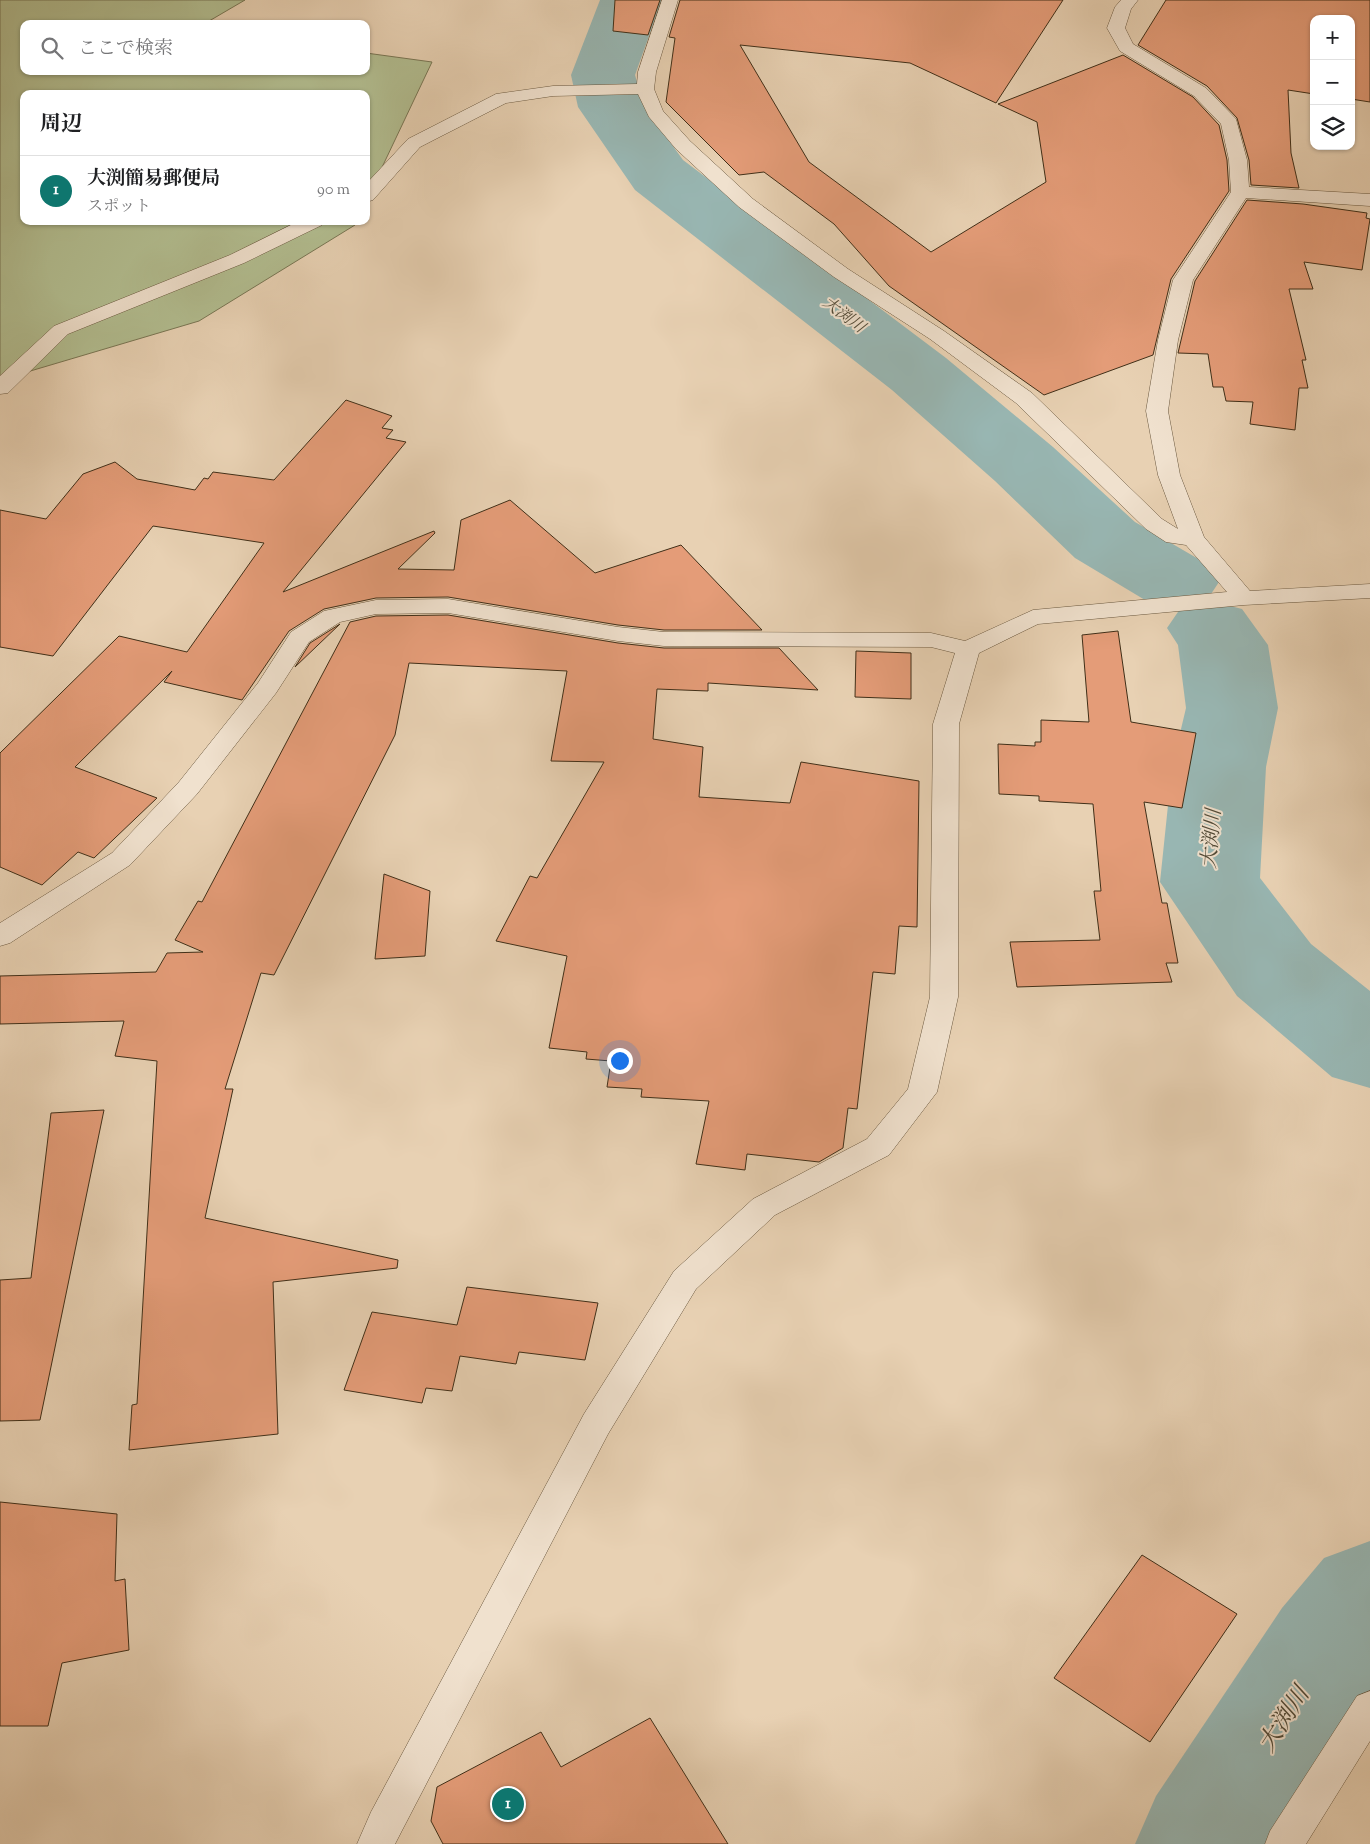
<!DOCTYPE html>
<html lang="ja">
<head>
<meta charset="utf-8">
<style>
	:root { --surface:#fff; --page:#f6f6f6; --text:#202124; --muted:#757577; --line:#e0e0e0; --accent:#0f766e }
	body { margin:0; font-family:"Sorts Mill Goudy","Noto Serif JP",serif; background:var(--page); color:var(--text) }
	.controls { position:absolute; right:15px; top:15px; display:grid; overflow:hidden; border-radius:10px; box-shadow:0 1px 4px #0004 }
	.controls button { width:45px; height:45px; display:grid; place-items:center; padding:0; border:0; border-bottom:1px solid var(--line); background:var(--surface); color:var(--text); font:25px sans-serif }
	.you { position:absolute; left:619px; top:1060px; width:18px; height:18px; margin:-12px; border:4px solid #fff; border-radius:50%; background:#1a73e8; box-shadow:0 0 0 8px #1a73e833 }
	.badge { display:grid; place-items:center; width:32px; height:32px; border-radius:50%; background:var(--accent); color:#fff; font-size:16px; font-weight:700 }
	.pin { position:absolute; translate:-50% -50%; border:2px solid #fff; box-shadow:0 1px 5px #0006 }
	.list { margin:0; padding:0; list-style:none }
	h2 { display:flex; justify-content:space-between; align-items:center; height:65px; margin:0; padding:0 20px; font-size:21px }
	h2 small { font-size:16px; font-weight:400; color:var(--muted) }
	.list li { display:grid; grid-template-columns:32px 1fr auto; gap:15px; align-items:center; box-sizing:border-box; height:70px; padding:0 20px; border-top:1px solid var(--line) }
	.list b { display:block; font-size:19px; white-space:nowrap }
	.list p { margin:0; font-size:16px; white-space:nowrap; color:var(--muted) }
	.list em { font-size:16px; font-style:normal; color:var(--muted) }
	.icon { flex:none; width:28px; height:28px; fill:none; stroke:currentColor; stroke-width:2; stroke-linecap:round; stroke-linejoin:round }
	.map { position:relative; flex:none; width:1370px; height:1844px; overflow:hidden }
	.search { position:absolute; background:var(--surface); box-shadow:0 1px 4px #0004; left:20px; top:20px; width:350px; height:55px; display:flex; align-items:center; gap:12px; box-sizing:border-box; padding:0 18px; border-radius:10px; color:var(--muted); font-size:19px }
	.panel { position:absolute; background:var(--surface); box-shadow:0 1px 4px #0004; left:20px; top:90px; width:350px; height:135px; border-radius:10px }
	.map>svg:first-child { display:block }
	.green { fill:#b2bd90; stroke:#797654 }
	.lines { fill:none; stroke-linecap:round; stroke-linejoin:round }
	.river { fill:#98b6b2; fill-rule:evenodd }
	.building { fill:#e49c78; stroke:#402f18 }
	.street-casing { stroke:#6a583f; stroke-width:1 }
	.street { fill:#f0e1ce; fill-rule:evenodd }
	.labels { text-anchor:middle; dominant-baseline:central; stroke-width:4; stroke-linejoin:round; paint-order:stroke }
	.far-water-label { font-size:16px; font-style:italic; fill:#524a37; stroke:#f0e1ce }
	.water-label { font-size:20px; font-style:italic; fill:#524a37; stroke:#f0e1ce }
	.near-water-label { font-size:24px; font-style:italic; fill:#524a37; stroke:#f0e1ce }
</style>
</head>
<body>
<div class="map">
<svg width="1370" height="1844" viewBox="0 0 1370 1844">
	<rect width="100%" height="100%" fill="#e8d1b3"/>
	<filter id="stains"><feTurbulence type="fractalNoise" baseFrequency=".004" numOctaves="4"/><feColorMatrix values="0 0 0 0 .2 0 0 0 0 .09 0 0 0 0 .02 0 0 0 .5 -.17"/></filter>
	<radialGradient id="worn" r=".72"><stop offset=".6" stop-color="#630" stop-opacity="0"/><stop offset="1" stop-color="#630" stop-opacity=".3"/></radialGradient>
	<!-- green -->
	<path class="green" d="M0 0H245L204 24H24V71H366V53L432 62 366 201V94H24V221H356L355 225 199 321 0 380Z"/>
	<g class="lines">
		<!-- river -->
		<g class="river">
			<path d="M600 0H662L635 75 644 106 683 160 946 358 1053 447 1135 522 1207 564 1219 582 1207 600 1176 608 1145 600 1075 558 995 481 892 390 635 190 578 107 571 75Z"/>
			<path d="M1211 601 1242 609 1268 645 1278 708 1266 767 1260 878 1311 944 1370 991V1088L1332 1077 1237 996 1160 882 1172 767 1186 708 1178 645 1167 628 1180 609Z"/>
			<path d="M1370 1541V1703L1285 1844H1135L1156 1796 1282 1608 1324 1558Z"/>
		</g>
	</g>
	<!-- building -->
	<g class="building">
		<path d="M615 0H660L648 35 613 31Z"/>
		<path d="M680 0H1063L996 103 910 63 740 45 809 162 931 252 1046 182 1037 122 998 104 1123 55 1193 97 1219 125 1227 160 1229 191 1171 279 1153 355 1044 395 889 286 834 224 764 172 739 175 666 102 675 38 669 37Z"/>
		<path d="M1166 0H1370V102L1351 99V19H1314V94L1288 90 1291 153 1299 188 1251 185 1249 160 1237 118 1207 86 1138 45Z"/>
		<path d="M1247 200 1303 204 1367 213 1366 218 1370 219 1362 270 1304 262 1313 289H1289L1306 360H1302L1308 388H1299L1295 430 1250 424 1253 402 1226 401 1223 387H1213L1208 354 1178 353 1195 281Z"/>
		<path d="M346 400 392 416 382 428 393 430 386 438 406 442 283 592 434 531 435 533 398 569 454 570 461 520 510 500 595 573 681 545 762 630H664L618 625 448 597 376 598 324 609 289 631 242 700 164 682 172 671 75 767 157 798 94 858 78 852 42 885 0 867V753L119 636 187 652 264 543 153 526 53 656 0 647V510L46 519 83 474 115 462 137 479 195 490 204 478 208 479 213 472 274 480Z"/>
		<path d="M448 615 618 643 664 648H779L818 690 708 683V691L657 689 653 739 703 747 699 797 790 803 801 762 919 781 917 927 899 926 895 974 873 972 857 1109 848 1108 843 1148 819 1162 747 1154 745 1170 696 1164 709 1101 641 1097 642 1089 607 1087 611 1061 586 1059 587 1052 549 1048 567 956 496 941 530 876 537 878 604 762 551 761 567 671 409 663 395 735 274 975 261 973 225 1089H233L205 1218 398 1260 397 1268 273 1282 278 1434 129 1450 132 1405 137 1404 157 1061 115 1056 124 1021 0 1024V976L156 972 167 953 203 952 175 940 198 901 202 902 350 622 376 616Z"/>
		<path d="M340 624 295 667 310 643Z"/>
		<path d="M1118 631 1131 722 1196 733 1182 808 1144 802 1162 903H1167L1178 963H1166L1172 982 1017 987 1010 942 1100 940 1094 891H1101L1093 804 1039 801V796L999 794 998 744 1035 746V742H1041V720L1089 722 1082 635Z"/>
		<path d="M856 651 911 653V699L855 697Z"/>
		<path d="M384 874 430 891 425 956 375 959Z"/>
		<path d="M104 1110 40 1420 0 1421V1280L31 1278 51 1113Z"/>
		<path d="M467 1287 598 1303 585 1360 519 1352 516 1364 460 1356 452 1391 426 1388 422 1403 344 1390 372 1312 457 1325Z"/>
		<path d="M0 1502 117 1514 115 1581 125 1579 129 1650 62 1663 48 1726H0Z"/>
		<path d="M1142 1555 1237 1614 1150 1742 1054 1678Z"/>
		<path d="M650 1718 728 1844H443L431 1821 437 1787 541 1732 561 1767Z"/>
	</g>
	<g class="lines">
		<defs>
			<g id="street">
				<path d="M662 0H678L656 72 654 89 663 111 690 141 753 199 848 269 944 331 1032 393 1162 519 1178 529 1158 475 1146 411 1158 340 1173 280 1231 192 1229 160 1221 124 1194 96 1120 51 1107 28 1115 7 1121 0H1138L1131 9 1125 28 1133 44 1206 88 1236 119 1247 160 1249 187 1370 194V206L1246 198 1193 280 1178 340 1168 411 1180 475 1204 537 1250 591 1370 584V598L1244 605 1038 624 979 653 959 724 958 997 937 1092 889 1155 775 1215 696 1289 608 1434 395 1844H357L371 1812 584 1414 674 1271 753 1199 867 1139 908 1089 930 997 933 724 955 653 931 647 664 646 618 641 448 613 376 614 340 622 309 642 276 693 197 794 130 865 10 943 0 946V923L112 853 179 782 258 683 291 632 324 611 376 600 448 599 618 627 664 632 931 633 965 641 1033 610 1227 592 1186 545 1166 542 1146 529 1016 403 930 339 834 277 739 207 676 149 649 117 638 94 553 96 506 103 420 147 373 200 366 202V184L408 139 496 94 553 86 637 84 638 72Z"/>
				<path d="M299 221H324L322 225 244 263 68 334 8 393 0 394V376L54 326 230 255Z"/>
				<path d="M1370 1691V1741L1306 1844H1265L1270 1831 1357 1696Z"/>
			</g>
		</defs>
		<!-- street casing -->
		<use href="#street" class="street-casing"/>
		<!-- street -->
		<use href="#street" class="street"/>
	</g>
	<g class="labels">
		<!-- far-water labels -->
		<g class="far-water-label">
			<text transform="translate(843 316) rotate(37)">大渕川</text>
		</g>
		<!-- water labels -->
		<g class="water-label">
			<text transform="translate(1213 839) rotate(-85)">大渕川</text>
		</g>
		<!-- near-water labels -->
		<g class="near-water-label">
			<text transform="translate(1285 1720) rotate(-57)">大渕川</text>
		</g>
	</g>
	<rect width="100%" height="100%" filter="url(#stains)"/>
	<rect width="100%" height="100%" fill="url(#worn)"/>
</svg>
<div class="controls">
<button>+</button>
<button>−</button>
<button><svg class="icon" aria-label="layers" viewBox="0 0 24 24"><path d="M12 4l9 5-9 5-9-5zM3 14l9 5 9-5"/></svg></button>
</div>
<div class="you"></div>
<div class="pin badge" style="left:508px;top:1804px">1</div>
<div class="search"><svg class="icon" aria-label="search" viewBox="0 0 24 24"><circle cx="10" cy="10" r="6"/><path d="M15 15l6 6"/></svg>ここで検索</div>
<section class="panel">
<h2>周辺<small></small></h2>
<ul class="list">
<li><span class="badge">1</span><div><b>大渕簡易郵便局</b><p>スポット</p></div><em>90 m</em></li>
</ul>
</section>
</div>
</body>
</html>
